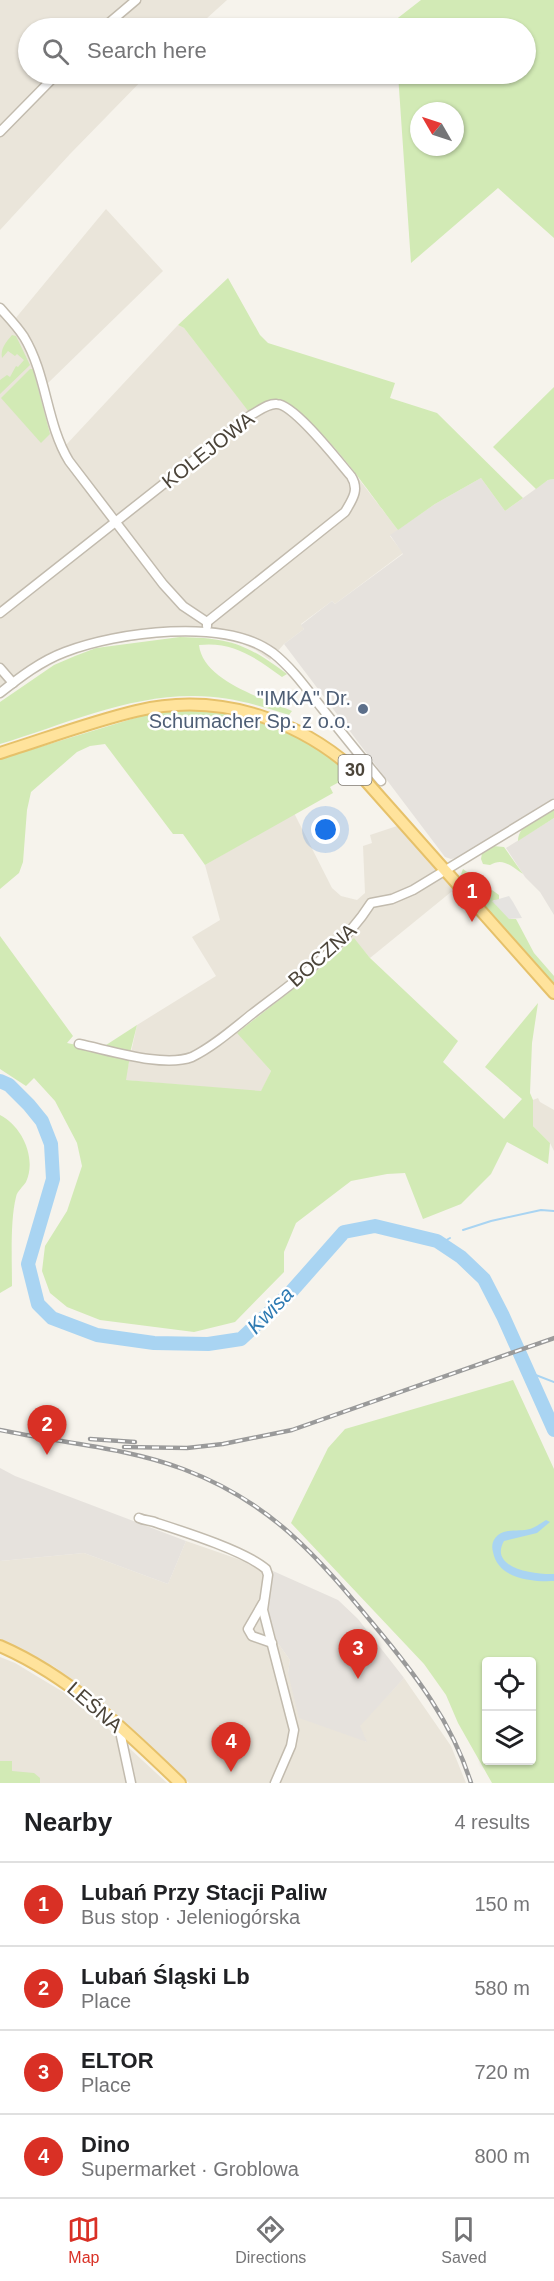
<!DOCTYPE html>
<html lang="en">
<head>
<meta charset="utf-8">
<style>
	:root { --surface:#fff; --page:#f2f2f2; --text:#202124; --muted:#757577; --line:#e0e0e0; --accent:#d93025 }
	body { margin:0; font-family:Helvetica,sans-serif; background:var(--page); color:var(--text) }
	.controls { position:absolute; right:18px; bottom:18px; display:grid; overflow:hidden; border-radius:6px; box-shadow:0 2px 4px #0004 }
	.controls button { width:54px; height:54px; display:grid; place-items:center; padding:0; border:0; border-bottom:2px solid var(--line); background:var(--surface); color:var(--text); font:30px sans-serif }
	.compass { position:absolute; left:410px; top:102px; width:54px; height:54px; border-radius:50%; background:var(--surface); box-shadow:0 2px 4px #0004; rotate:309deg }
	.you { position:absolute; left:326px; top:830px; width:21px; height:21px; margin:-15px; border:4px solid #fff; border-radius:50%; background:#1a73e8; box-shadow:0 0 0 9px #1a73e833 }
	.badge { display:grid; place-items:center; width:39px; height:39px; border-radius:50%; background:var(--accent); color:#fff; font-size:20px; font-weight:700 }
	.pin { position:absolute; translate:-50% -50px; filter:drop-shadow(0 2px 3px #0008) }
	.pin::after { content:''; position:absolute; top:32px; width:21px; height:18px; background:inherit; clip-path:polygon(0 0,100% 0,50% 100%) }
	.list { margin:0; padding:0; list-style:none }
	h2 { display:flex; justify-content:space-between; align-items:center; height:78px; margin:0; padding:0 24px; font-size:26px }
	h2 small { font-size:20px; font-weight:400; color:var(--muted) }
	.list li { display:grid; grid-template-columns:39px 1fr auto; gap:18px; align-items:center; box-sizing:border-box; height:84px; padding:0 24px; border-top:2px solid var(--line) }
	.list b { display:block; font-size:22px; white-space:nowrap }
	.list p { margin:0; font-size:20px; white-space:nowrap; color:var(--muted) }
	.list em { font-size:20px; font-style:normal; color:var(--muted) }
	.icon { flex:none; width:33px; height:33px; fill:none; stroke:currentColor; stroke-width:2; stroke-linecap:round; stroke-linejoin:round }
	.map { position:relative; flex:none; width:554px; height:1783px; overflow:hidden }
	.search { position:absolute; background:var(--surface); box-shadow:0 2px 4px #0004; left:18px; right:18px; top:18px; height:66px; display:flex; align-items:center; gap:15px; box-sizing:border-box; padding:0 21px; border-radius:33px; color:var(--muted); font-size:22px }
	.sheet { height:414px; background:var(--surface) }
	nav { display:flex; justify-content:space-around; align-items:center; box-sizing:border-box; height:84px; border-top:2px solid var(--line); background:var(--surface); font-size:16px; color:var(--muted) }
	nav a { display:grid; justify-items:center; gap:3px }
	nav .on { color:var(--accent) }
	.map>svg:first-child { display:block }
	.residential { fill:#eae5da }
	.industrial { fill:#e6e2dd }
	.green { fill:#d2eab5; fill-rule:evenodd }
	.parking { fill:#e5e3e0 }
	.water { fill:#a9d4f2 }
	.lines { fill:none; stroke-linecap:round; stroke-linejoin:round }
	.stream { stroke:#a9d4f2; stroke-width:2 }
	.river { stroke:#a9d4f2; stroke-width:14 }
	.minor-casing { stroke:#c2bbae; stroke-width:11 }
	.major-casing { stroke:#e6c16a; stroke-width:14 }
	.minor { stroke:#fff; stroke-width:8 }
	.major { stroke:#ffe39c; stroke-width:10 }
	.rail-casing { stroke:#9a9a9a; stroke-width:4.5 }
	.rail { stroke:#fff; stroke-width:2; stroke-dasharray:7; stroke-linecap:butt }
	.service-dot { fill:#5c6f8a; stroke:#fff; stroke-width:2 }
	.labels { text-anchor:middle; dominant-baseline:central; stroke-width:5; stroke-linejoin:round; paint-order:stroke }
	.shield { fill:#fff; stroke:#817c74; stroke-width:1.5 }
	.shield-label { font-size:18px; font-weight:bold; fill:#4b4439 }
	.street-label { font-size:20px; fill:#4b4439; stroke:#fff }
	.service-label { font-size:20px; fill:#4e5e75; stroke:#fff; text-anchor:end }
	.water-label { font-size:21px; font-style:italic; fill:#2e7ab2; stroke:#fff }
</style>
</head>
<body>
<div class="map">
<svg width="554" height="1783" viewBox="0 0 554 1783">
	<rect width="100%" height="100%" fill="#f6f3ec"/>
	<!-- residential -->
	<g class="residential">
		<path d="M0 0H227L196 28H28V74H148L70 154 0 230Z"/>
		<path d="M106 209 163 271 47 384 58 429 65 446 178 325 184 328 249 411 266 401H271L298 412 325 435 398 530 390 536 403 553 335 604 332 601 301 624 304 629 284 644 270 660 254 649 235 641 204 636H172L114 643 90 647 68 655 33 675 0 699V302L15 319Z"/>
		<path d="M294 813 332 888 341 896 357 900 365 893 363 846 372 843 370 835 400 825 456 888 370 958 354 939 320 968 237 1032 271 1071 261 1092 125 1080 137 1025 216 976 192 937 220 920 205 865Z"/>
		<path d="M538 1098 540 1102 554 1110V1151L550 1143 533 1126 531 1104 533 1100Z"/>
		<path d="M186 1541 273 1571 269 1583 272 1629 277 1642 290 1660 288 1673 366 1742 359 1726 404 1678 451 1746 466 1783H189L73 1680 53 1666 0 1640V1561L84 1553 168 1584Z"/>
		<path d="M0 1657 15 1663 78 1701 167 1783H0Z"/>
	</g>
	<!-- industrial -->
	<g class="industrial">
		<path d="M481 478 505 511 548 480 554 479V798L457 858 451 859 445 857 284 644 304 629 301 625 332 601 335 604 403 554 390 535 435 504Z"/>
		<path d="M554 818V915L540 892 525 877 506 848Z"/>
		<path d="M0 1468 15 1476 186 1541 168 1584 84 1553 0 1561Z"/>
		<path d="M273 1571 338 1600 358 1619 404 1678 360 1726 367 1742 299 1718 288 1673 290 1660 277 1642 267 1607 269 1583Z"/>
	</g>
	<!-- green -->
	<g class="green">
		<path d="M421 0H554V238L498 188 411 263 398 74H526V28H394V21ZM419 111H455V147H419Z"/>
		<path d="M228 278 260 335 268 343 395 383 390 398 437 413 523 498 505 511 481 478 435 504 398 530C373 499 310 400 269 401 262 401 254 408 249 412L184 328 178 325Z"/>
		<path d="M12 335 16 336 30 365 0 394V380L7 375 10 377 16 366 18 367 24 360 17 354 15 356 8 351 2 358C0 349 6 342 12 335Z"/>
		<path d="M30 369H33L50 434 41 443 1 398Z"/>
		<path d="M554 387V479L548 480 536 489 493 447Z"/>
		<path d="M180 637C230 638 247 644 287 674L282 677C256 658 233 641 199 645 203 681 263 698 292 711L289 715C258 705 228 696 195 696 128 695 63 725 0 744V702L54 665 75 656 96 648Z"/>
		<path d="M193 710C238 712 280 724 319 748 331 755 341 765 352 773V775L330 787 333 793 205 865 183 834H173L105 744 90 746 77 752 31 792 27 810 23 862 19 873 0 889V759L145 715 164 711Z"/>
		<path d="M554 808V818L518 841C518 824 541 816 554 808Z"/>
		<path d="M493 846 504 847 523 874C511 866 503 857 490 865L483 864 481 859 482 853Z"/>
		<path d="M463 869 499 895V900H493L511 919H516L534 953 554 976V984L463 882 464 880 461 874Z"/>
		<path d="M0 936 73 1036 67 1043 130 1056 126 1080 261 1091 271 1071 237 1033 320 968 354 938 370 958 458 1041 443 1062 504 1119 522 1099 485 1067 538 1003 532 1043 530 1093 533 1100V1126L550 1143 548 1164 507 1142 491 1174 461 1204 423 1219 405 1173 387 1174 351 1181 296 1223 284 1252V1272L235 1322 194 1332 100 1320 67 1307 50 1293 42 1271 45 1246 67 1211 82 1166 77 1143 55 1101 34 1078 26 1086 0 1069Z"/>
		<path d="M137 1025 130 1053 103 1047Z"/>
		<path d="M0 1115C22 1126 37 1158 26 1182 23 1187 17 1191 16 1197 10 1221 12 1261 12 1286L0 1293Z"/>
		<path d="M513 1380 554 1469V1783H492L458 1723 446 1695 424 1664 291 1523 328 1448 345 1429ZM486 1662H532V1760H486Z"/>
		<path d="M0 1761H12V1771L34 1773 40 1778V1783H0Z"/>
	</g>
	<!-- parking -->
	<path class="parking" d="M509 896 513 902 522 918 509 919 492 901Z"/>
	<!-- water -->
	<path class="water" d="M546 1520 550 1522 537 1533 504 1541C488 1569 537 1575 554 1574V1581C532 1582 498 1579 493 1552 491 1545 493 1539 498 1535 507 1528 520 1532 530 1529 536 1527 541 1523 546 1520Z"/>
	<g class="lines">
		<!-- stream -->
		<g class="stream">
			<path d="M463 1230 491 1221 541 1210 554 1211"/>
			<path d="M441 1243 450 1238"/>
			<path d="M528 1372 554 1382"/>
		</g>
		<!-- river -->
		<path class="river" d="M0 1081 9 1085 29 1105 42 1121 51 1144 53 1179 28 1264 38 1304 52 1318 97 1335 154 1343 208 1344 241 1339 290 1293 344 1232 375 1226 437 1241 461 1257 484 1279 503 1316 554 1430"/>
		<defs>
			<g id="minor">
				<path d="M103 28 136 0"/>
				<path d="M0 132 57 74"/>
				<path d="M0 308C8 317 17 326 24 337 47 375 46 423 69 461L163 584 183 606 207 622V626"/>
				<path d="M0 613 251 415C259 411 268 403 277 404 295 405 338 461 351 476 360 490 352 500 345 512L207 622"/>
				<path d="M0 668 13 683"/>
				<path d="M0 693C20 677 41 661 65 652 117 632 225 617 273 653 292 668 306 688 321 707 341 732 361 757 381 781"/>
				<path d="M79 1044C109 1050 163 1068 192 1057 214 1046 233 1029 252 1014 295 981 342 949 371 903L392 899 413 890 554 804"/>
				<path d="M139 1518C145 1521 151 1520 157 1523 185 1532 245 1551 266 1569L268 1575 263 1610 294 1730 291 1746 275 1783"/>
				<path d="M263 1603 248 1629 252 1636 272 1643"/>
				<path d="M119 1727 131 1783"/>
			</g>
			<g id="major">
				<path d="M0 753C45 739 90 722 136 711 220 691 303 720 364 779L554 993"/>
				<path d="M0 1646C71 1677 125 1730 180 1783"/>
			</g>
		</defs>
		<!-- minor casing -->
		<use href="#minor" class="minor-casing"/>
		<!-- major casing -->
		<use href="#major" class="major-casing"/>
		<!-- minor -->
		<use href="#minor" class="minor"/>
		<!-- major -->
		<use href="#major" class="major"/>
		<defs>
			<g id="rail">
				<path d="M0 1430C61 1443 124 1447 183 1469 271 1502 316 1555 374 1625 415 1674 452 1722 471 1783"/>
				<path d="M90 1439 135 1442"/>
				<path d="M124 1447 187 1448 223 1444 292 1430 554 1338"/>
			</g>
		</defs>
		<!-- rail casing -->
		<use href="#rail" class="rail-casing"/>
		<!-- rail -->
		<use href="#rail" class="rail"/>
	</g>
	<!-- markers -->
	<circle class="service-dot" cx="363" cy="709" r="6"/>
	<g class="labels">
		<!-- shield labels -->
		<rect class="shield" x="338.5" y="755" width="33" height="30" rx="4.5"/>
		<g class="shield-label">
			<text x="355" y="770">30</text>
		</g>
		<!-- street labels -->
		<g class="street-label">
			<text transform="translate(208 450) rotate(-38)">KOLEJOWA</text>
			<text transform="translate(322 955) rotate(-42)">BOCZNA</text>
			<text transform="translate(95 1707) rotate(41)">LEŚNA</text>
		</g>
		<!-- service labels -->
		<g class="service-label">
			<text x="351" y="698">"IMKA" Dr.<tspan x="351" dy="23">Schumacher Sp. z o.o.</tspan></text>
		</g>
		<!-- water labels -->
		<g class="water-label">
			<text transform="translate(270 1310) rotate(-46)">Kwisa</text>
		</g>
	</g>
</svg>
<div class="controls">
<button><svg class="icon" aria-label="locate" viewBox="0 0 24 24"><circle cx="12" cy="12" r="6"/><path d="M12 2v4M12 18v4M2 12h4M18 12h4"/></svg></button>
<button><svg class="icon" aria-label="layers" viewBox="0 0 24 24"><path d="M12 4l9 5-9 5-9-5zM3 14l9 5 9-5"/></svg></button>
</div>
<svg class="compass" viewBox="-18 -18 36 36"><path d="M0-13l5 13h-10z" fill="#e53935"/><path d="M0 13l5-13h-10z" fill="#757577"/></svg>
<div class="you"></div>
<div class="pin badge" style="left:472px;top:922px">1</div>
<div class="pin badge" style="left:47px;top:1455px">2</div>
<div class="pin badge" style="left:358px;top:1679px">3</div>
<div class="pin badge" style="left:231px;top:1772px">4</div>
<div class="search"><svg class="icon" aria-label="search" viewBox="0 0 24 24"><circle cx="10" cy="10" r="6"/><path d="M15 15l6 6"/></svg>Search here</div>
</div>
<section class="sheet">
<h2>Nearby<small>4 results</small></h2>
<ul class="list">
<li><span class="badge">1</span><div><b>Lubań Przy Stacji Paliw</b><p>Bus stop · Jeleniogórska</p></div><em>150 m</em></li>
<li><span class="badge">2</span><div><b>Lubań Śląski Lb</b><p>Place</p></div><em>580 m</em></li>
<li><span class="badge">3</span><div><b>ELTOR</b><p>Place</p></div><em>720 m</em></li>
<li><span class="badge">4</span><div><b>Dino</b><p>Supermarket · Groblowa</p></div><em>800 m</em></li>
</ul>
</section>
<nav>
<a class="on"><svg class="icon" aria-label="map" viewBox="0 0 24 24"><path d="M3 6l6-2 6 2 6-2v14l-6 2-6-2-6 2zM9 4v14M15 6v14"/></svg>Map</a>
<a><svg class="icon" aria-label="directions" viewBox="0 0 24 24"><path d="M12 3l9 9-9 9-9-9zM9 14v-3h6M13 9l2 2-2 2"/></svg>Directions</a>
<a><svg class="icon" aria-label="saved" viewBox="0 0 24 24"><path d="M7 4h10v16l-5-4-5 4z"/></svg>Saved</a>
</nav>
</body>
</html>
